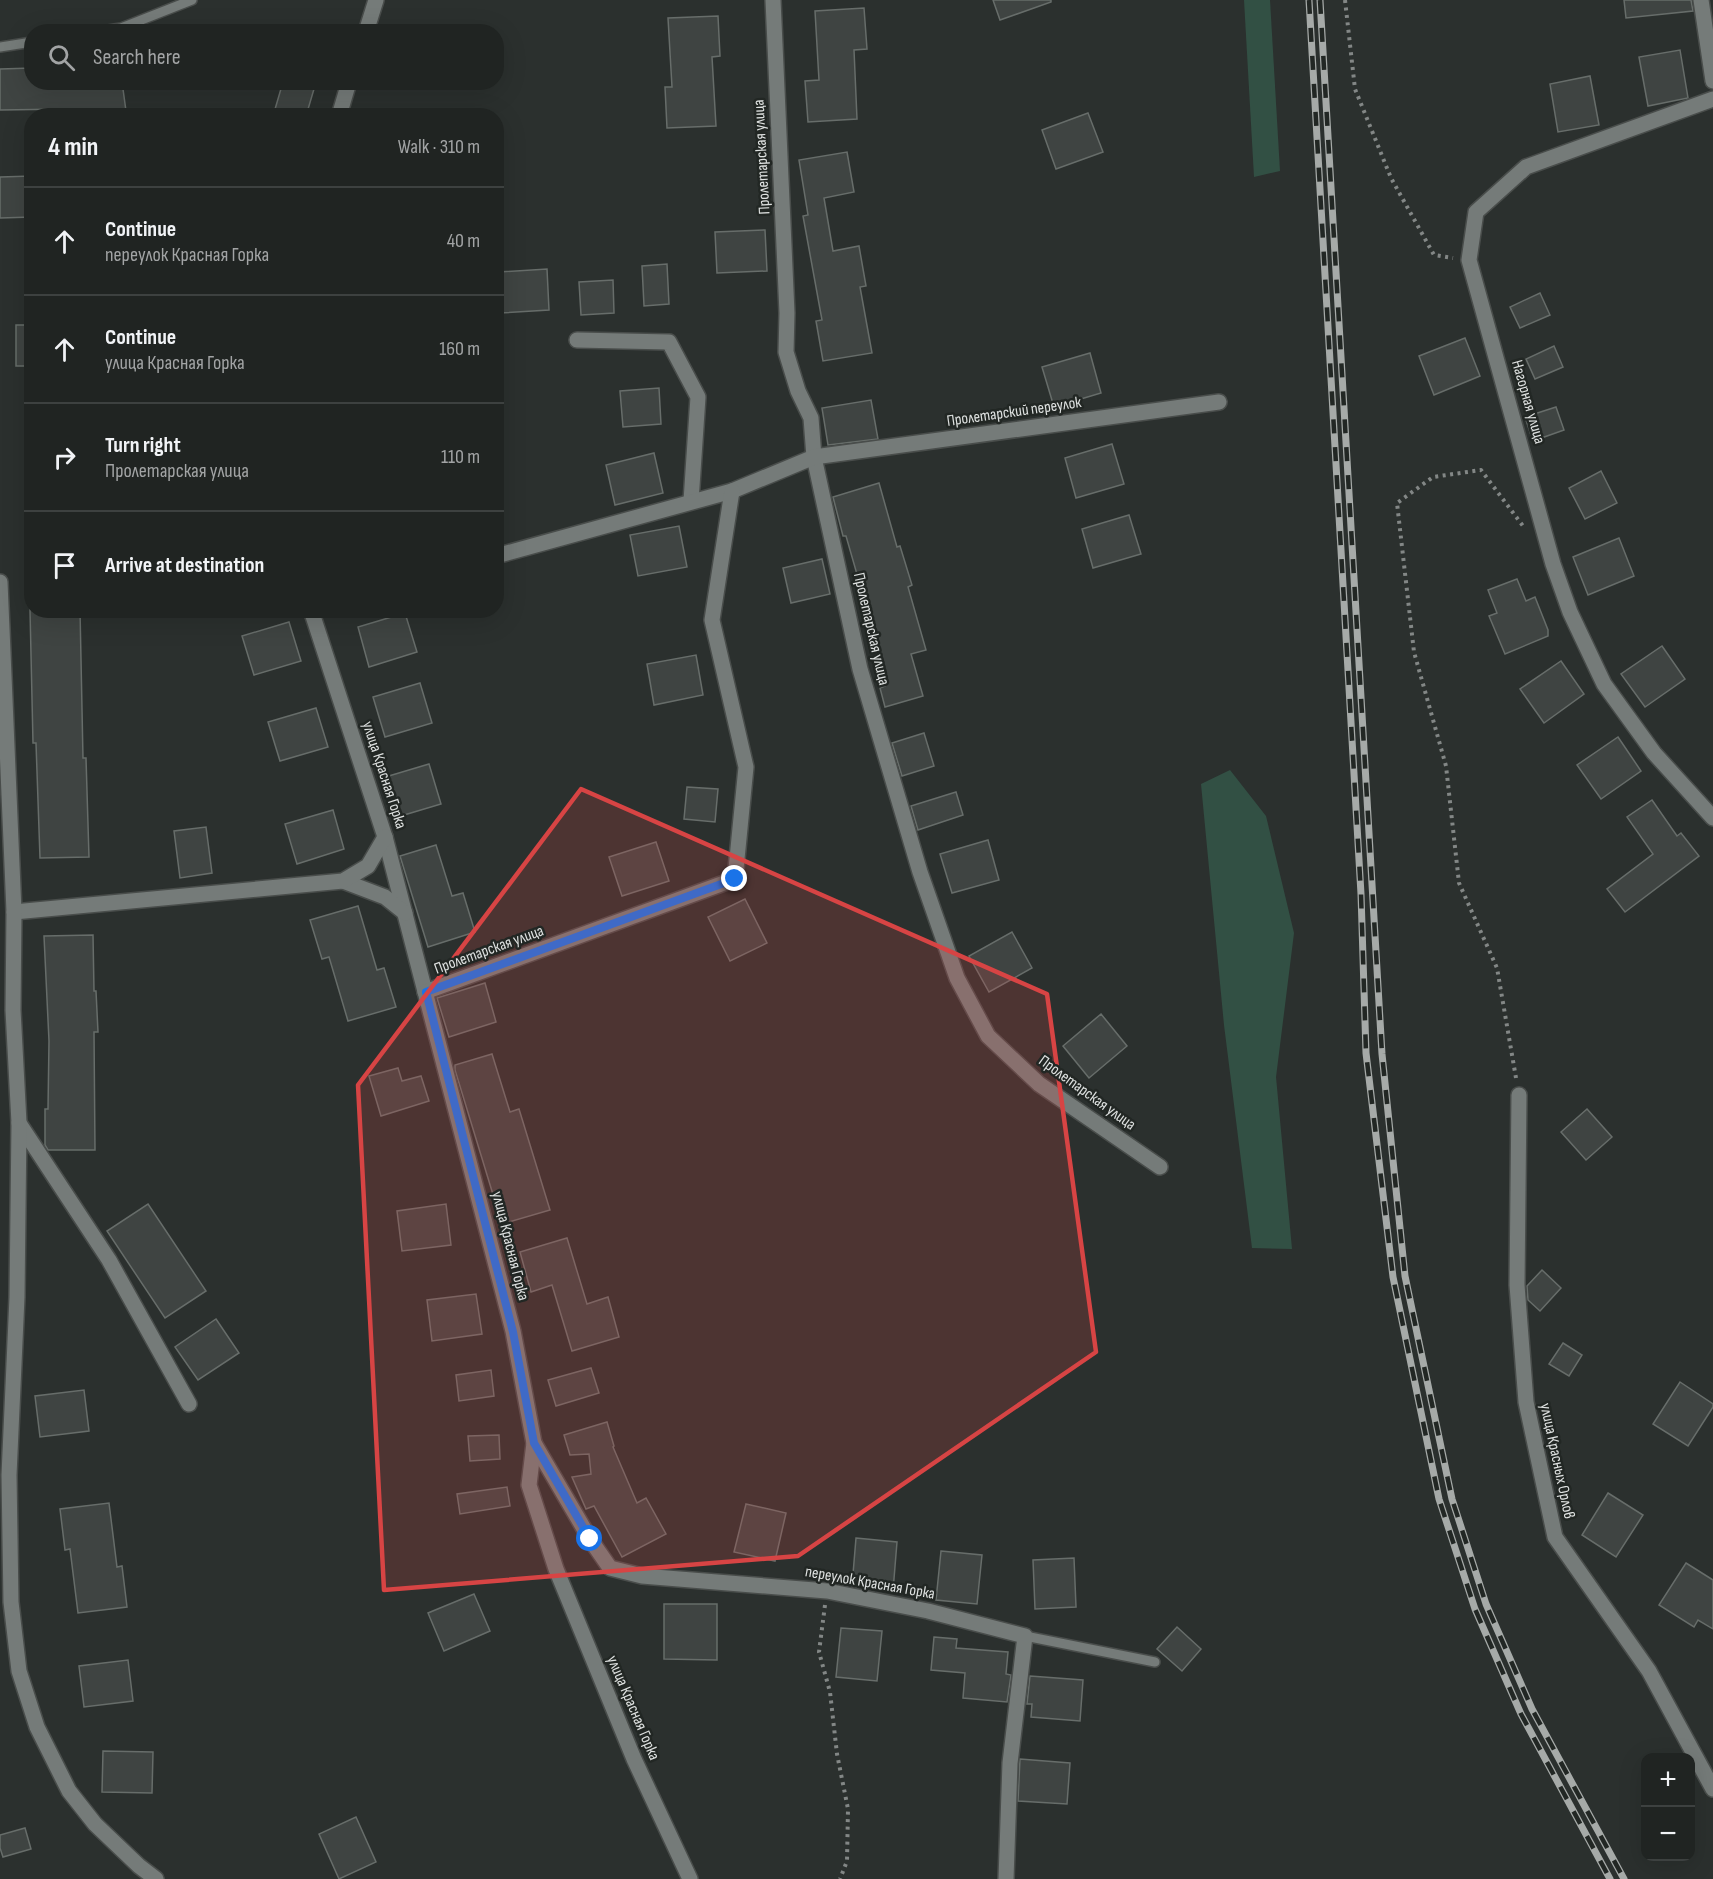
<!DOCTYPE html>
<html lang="en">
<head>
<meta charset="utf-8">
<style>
	:root { --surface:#202422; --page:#282c2a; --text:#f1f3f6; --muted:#a2a4a5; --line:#3d4140 }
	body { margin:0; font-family:"Sofia Sans Condensed",sans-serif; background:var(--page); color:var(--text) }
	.controls { position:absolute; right:18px; bottom:18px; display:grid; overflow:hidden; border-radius:12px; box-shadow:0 6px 24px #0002 }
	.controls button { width:54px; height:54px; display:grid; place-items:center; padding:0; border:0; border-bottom:2px solid var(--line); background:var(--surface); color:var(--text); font:30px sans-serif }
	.stop { position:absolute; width:18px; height:18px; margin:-14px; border:4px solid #1a73e8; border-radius:50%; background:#fff }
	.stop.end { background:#1a73e8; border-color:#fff; box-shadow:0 2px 6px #0008 }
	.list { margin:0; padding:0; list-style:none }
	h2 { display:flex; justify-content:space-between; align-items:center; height:78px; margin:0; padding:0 24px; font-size:26px }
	h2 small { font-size:20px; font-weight:400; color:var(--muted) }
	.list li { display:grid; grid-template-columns:39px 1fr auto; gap:18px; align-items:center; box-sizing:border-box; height:108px; padding:0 24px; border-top:2px solid var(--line) }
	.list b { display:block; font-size:22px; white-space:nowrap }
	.list p { margin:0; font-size:20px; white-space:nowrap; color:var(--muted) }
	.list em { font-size:20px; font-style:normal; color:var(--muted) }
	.icon { flex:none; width:33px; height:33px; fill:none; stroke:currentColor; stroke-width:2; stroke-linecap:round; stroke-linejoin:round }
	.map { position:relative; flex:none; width:1713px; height:1879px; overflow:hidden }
	.search { position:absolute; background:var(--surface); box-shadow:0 6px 24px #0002; left:24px; top:24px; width:480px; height:66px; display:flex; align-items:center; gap:15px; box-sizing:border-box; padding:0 21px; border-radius:24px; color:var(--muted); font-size:22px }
	.panel { position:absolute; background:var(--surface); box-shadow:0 6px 24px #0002; left:24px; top:108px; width:480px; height:510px; border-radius:24px }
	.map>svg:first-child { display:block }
	.green { fill:#325044 }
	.building { fill:#3f4442; stroke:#676d6a; stroke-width:1.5 }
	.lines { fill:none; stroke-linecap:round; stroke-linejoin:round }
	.lane-casing { stroke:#494d4b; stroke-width:12 }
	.street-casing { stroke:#494d4b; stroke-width:18 }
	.secondary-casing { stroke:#494d4b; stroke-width:18 }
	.path { stroke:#838786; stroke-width:4; stroke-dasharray:3 4.5; stroke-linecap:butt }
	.lane { stroke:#757b79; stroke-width:9 }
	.street { stroke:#757b79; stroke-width:15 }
	.secondary { stroke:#757b79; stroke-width:15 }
	.rail-casing { stroke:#a6aaa8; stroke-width:7 }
	.rail { stroke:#222724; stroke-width:4.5; stroke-dasharray:14; stroke-linecap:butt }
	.route { stroke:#1a73e8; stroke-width:8 }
	.marked { fill:#d74444; fill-opacity:0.2; stroke:#d74444; stroke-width:4.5; stroke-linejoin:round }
	.labels { text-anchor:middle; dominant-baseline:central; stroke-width:5; stroke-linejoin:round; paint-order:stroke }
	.street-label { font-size:16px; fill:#dfe2e1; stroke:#222724 }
</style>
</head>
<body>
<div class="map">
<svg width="1713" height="1879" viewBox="0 0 1713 1879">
	<rect width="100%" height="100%" fill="#2b302e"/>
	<!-- green -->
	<g class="green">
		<path d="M1244 0H1270L1280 171 1254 177Z"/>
		<path d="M1230 770 1266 816 1294 933 1276 1077 1292 1249 1252 1248 1224 1025 1201 784Z"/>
	</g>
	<!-- building -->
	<g class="building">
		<path d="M993 0H1051V2L1000 20Z"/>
		<path d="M1624 0H1691L1693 11 1626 18Z"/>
		<path d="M864 8 867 49 854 50 857 119 808 122 805 81 819 80 815 11Z"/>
		<path d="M718 16 720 56 712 57 716 126 667 128 665 87H672L668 18Z"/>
		<path d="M1680 50 1688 98 1648 106 1639 57Z"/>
		<path d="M32 68V82H122L126 111 95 116H68L67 109 0 110V69Z"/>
		<path d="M1590 76 1599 125 1558 132 1550 84Z"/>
		<path d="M283 82H293L314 89 306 116H273Z"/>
		<path d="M1088 113 1103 152 1056 169 1042 130Z"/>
		<path d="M847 152 854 192 824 198 833 251 859 246 866 286 860 287 872 353 823 361 816 321 822 320 803 216 808 215 799 160Z"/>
		<path d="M32 176V217L0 218V177Z"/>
		<path d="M765 230 767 271 717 273 715 232Z"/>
		<path d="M667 264 669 304 644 306 642 266Z"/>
		<path d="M547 269 549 310 500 313 498 272Z"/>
		<path d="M613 280 614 313 581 315 579 282Z"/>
		<path d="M1540 293 1550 315 1520 328 1510 307Z"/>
		<rect x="16" y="325" width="16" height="41"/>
		<path d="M1465 338 1480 376 1434 395 1419 356Z"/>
		<path d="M1554 346 1563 367 1535 379 1526 359Z"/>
		<path d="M1090 353 1101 393 1054 407 1042 367Z"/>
		<path d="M659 388 661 424 623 427 620 391Z"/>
		<path d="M871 400 878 439 828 445 822 408Z"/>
		<path d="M1556 407 1564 430 1533 441 1525 417Z"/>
		<path d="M1112 444 1124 484 1076 498 1065 458Z"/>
		<path d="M654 453 663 493 615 505 606 465Z"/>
		<path d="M1601 471 1617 503 1585 519 1569 488Z"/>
		<path d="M879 483 897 547 900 546 912 585 908 587 926 650 911 654 923 696 885 707 880 688 885 686 867 624 871 623 846 536H843L833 497Z"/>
		<path d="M1129 515 1141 554 1093 568 1082 529Z"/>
		<path d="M679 526 687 567 638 576 630 535Z"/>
		<path d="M1619 538 1634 576 1588 595 1573 557Z"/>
		<path d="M822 559 830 594 791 603 783 568Z"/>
		<path d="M1517 579 1526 601 1535 597 1548 630V636L1505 654 1489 616 1497 613 1488 590Z"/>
		<path d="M30 610H80L83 758H86L89 857 40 858 36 743H33Z"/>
		<path d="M405 613 417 652 369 667 358 627Z"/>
		<path d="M289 622 301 661 254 675 242 636Z"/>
		<path d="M1662 646 1685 679 1645 707 1621 674Z"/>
		<path d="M696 655 703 695 654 705 647 664Z"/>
		<path d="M1561 661 1584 694 1544 723 1520 689Z"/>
		<path d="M420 683 432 723 385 737 373 697Z"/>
		<path d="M316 708 328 747 280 761 268 722Z"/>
		<path d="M924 733 934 766 902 776 892 743Z"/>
		<path d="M1618 737 1641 771 1601 799 1577 765Z"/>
		<path d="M429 764 441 804 394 818 382 778Z"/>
		<path d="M687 787 718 789 715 822 684 819Z"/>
		<path d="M956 792 963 815 918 830 911 806Z"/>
		<path d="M1652 800 1677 836 1681 833 1699 856 1625 912 1607 889 1653 854 1627 817Z"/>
		<path d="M333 810 344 849 297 864 285 824Z"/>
		<path d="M206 827 212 873 180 878 174 831Z"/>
		<path d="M988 840 999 880 952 893 940 854Z"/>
		<path d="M656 842 669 881 622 896 609 857Z"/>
		<path d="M436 845 452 896 463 893 475 932 428 947 400 856Z"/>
		<path d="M745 899 767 943 730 961 708 917Z"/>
		<path d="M358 906 377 970 384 968 396 1007 348 1021 329 957 322 959 310 920Z"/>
		<path d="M1012 932 1032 968 989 992 969 956Z"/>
		<path d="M93 935 94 991H96L98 1032H94L95 1150H48L45 1145V1109H48L49 1041 44 936Z"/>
		<path d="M485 983 496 1022 449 1037 437 998Z"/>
		<path d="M1101 1014 1127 1046 1089 1078 1063 1046Z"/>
		<path d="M492 1054 510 1112 519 1109 550 1210 502 1224 455 1070V1065Z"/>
		<path d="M398 1068 402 1081 421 1076 429 1101 381 1116 369 1076Z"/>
		<path d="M1587 1109 1612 1137 1586 1160 1561 1132Z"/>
		<path d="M148 1204 206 1291 165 1318 107 1231Z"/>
		<path d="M446 1204 451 1245 402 1251 397 1211Z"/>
		<path d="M567 1238 587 1304 608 1297 619 1337 572 1351 552 1285 531 1292 520 1252Z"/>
		<path d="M1542 1270 1561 1288 1540 1311 1528 1300 1527 1286Z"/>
		<path d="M476 1294 482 1334 432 1341 427 1300Z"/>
		<path d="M216 1319 239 1353 198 1380 175 1347Z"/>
		<path d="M1563 1343 1582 1355 1569 1376 1549 1364Z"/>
		<path d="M591 1368 599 1393 556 1406 548 1380Z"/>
		<path d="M491 1370 494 1396 459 1401 456 1375Z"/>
		<path d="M1680 1382 1713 1404V1407L1688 1446 1653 1424Z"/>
		<path d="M84 1390 89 1431 40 1437 35 1396Z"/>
		<path d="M607 1422 614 1446 613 1447 637 1503 646 1498 666 1534 622 1557 594 1506 586 1509 572 1477 591 1474 589 1454 570 1455 564 1435Z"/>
		<path d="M499 1435 500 1459 470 1461 468 1436Z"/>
		<path d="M507 1487 510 1506 460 1514 457 1494Z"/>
		<path d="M1608 1493 1643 1515 1616 1557 1582 1535Z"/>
		<path d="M109 1503 117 1567 122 1566 127 1607 78 1613 70 1549 65 1550 60 1509Z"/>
		<path d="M746 1504 786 1513 775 1561 734 1552Z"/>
		<path d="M856 1538 897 1542 893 1591 852 1586Z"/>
		<path d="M941 1551 982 1555 977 1604 936 1600Z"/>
		<path d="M1074 1558 1076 1607 1035 1609 1033 1560Z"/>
		<path d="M1686 1563 1713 1580V1629L1698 1620 1694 1627 1659 1605Z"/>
		<path d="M474 1594 490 1631 444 1651 428 1613Z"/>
		<path d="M664 1604H717V1660L664 1659Z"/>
		<path d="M1177 1627 1201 1649 1182 1671 1157 1649Z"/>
		<path d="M841 1628 882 1631 877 1681 836 1677Z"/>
		<path d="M934 1637 957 1639 956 1648 1008 1652 1006 1674 1011 1675 1007 1702 963 1698 965 1673 931 1670Z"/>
		<path d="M128 1660 133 1701 84 1707 79 1666Z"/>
		<path d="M1030 1676 1083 1680 1080 1721 1031 1717 1032 1704H1027Z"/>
		<path d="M103 1751 153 1752 152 1793 102 1792Z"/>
		<path d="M1020 1759 1070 1763 1067 1804 1018 1801Z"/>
		<path d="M356 1817 376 1862 339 1879 319 1834Z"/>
		<path d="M25 1828 31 1849 3 1857 0 1848V1835Z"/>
	</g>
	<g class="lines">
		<defs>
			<g id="lane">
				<path d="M96 32 121 28 192 0"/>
				<path d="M0 47 32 42"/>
				<path d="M1025 1636 1155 1662"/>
			</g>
			<g id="street">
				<path d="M773 0 787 313 786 352 798 391 811 418 814 457 860 669 920 872 957 978 988 1036 1039 1084 1160 1167"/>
				<path d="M1701 0 1713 81"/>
				<path d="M366 32 376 0"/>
				<path d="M1713 99 1526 167 1476 212 1469 260 1553 564 1570 612 1604 684 1654 753 1713 818"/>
				<path d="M339 116 349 82"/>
				<path d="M577 340 669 342 698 397 691 501"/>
				<path d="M496 556 732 491 814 457 1219 402"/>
				<path d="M311 610 385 837 513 1331 534 1443 529 1485 556 1569 634 1759 690 1879"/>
				<path d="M343 881 385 897 405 913"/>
				<path d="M14 912 343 881 368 866 385 837"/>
				<path d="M425 992 735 879 746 767 712 620 732 491"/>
				<path d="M1519 1095 1517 1285 1526 1402 1555 1537 1649 1671 1713 1789"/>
				<path d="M19 1123 109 1260 189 1404"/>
				<path d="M534 1443 590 1539 610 1568 642 1576 827 1591 928 1611 1025 1636 1010 1763 1006 1879"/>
			</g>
			<path id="secondary" d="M0 582 14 912 13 1010 19 1123 17 1297 9 1475 11 1602 19 1671 37 1727 69 1791 95 1824 139 1866 156 1879"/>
		</defs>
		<!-- lane casing -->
		<use href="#lane" class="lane-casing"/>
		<!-- street casing -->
		<use href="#street" class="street-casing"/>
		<!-- secondary casing -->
		<use href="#secondary" class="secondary-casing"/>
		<!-- path -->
		<g class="path">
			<path d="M1345 0 1355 89 1391 178 1434 255 1453 258"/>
			<path d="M1516 1078 1497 968 1459 883 1446 766 1414 652 1397 503 1433 477 1481 470 1523 526"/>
			<path d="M825 1605 819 1652 830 1692 837 1754 848 1809 847 1861 840 1879"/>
		</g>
		<!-- lane -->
		<use href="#lane" class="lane"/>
		<!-- street -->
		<use href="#street" class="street"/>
		<!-- secondary -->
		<use href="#secondary" class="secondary"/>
		<defs>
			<g id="rail">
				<path d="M1309 0 1361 894 1366 1053 1393 1277 1439 1499 1475 1609 1521 1714 1610 1879"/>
				<path d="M1320 0 1382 1054 1405 1276 1452 1499 1486 1604 1532 1709 1624 1879"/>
			</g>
		</defs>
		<!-- rail casing -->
		<use href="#rail" class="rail-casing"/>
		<!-- rail -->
		<use href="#rail" class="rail"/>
	</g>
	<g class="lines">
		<!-- route -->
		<path class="route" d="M590 1539 534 1443 513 1332 426 992 735 879"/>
	</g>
	<!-- marked area -->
	<path class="marked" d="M581 789 1047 994 1096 1352 798 1556 384 1590 358 1085Z"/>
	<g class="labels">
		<!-- street labels -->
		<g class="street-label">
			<text transform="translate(762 157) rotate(-93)">Пролетарская улица</text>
			<text transform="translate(1528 402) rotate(74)">Нагорная улица</text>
			<text transform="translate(1014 412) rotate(-8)">Пролетарский переулок</text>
			<text transform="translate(871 629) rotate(77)">Пролетарская улица</text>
			<text transform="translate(384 775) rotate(72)">улица Красная Горка</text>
			<text transform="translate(489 950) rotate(-20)">Пролетарская улица</text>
			<text transform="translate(1087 1093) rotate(36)">Пролетарская улица</text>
			<text transform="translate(510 1246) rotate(76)">улица Красная Горка</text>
			<text transform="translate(1557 1461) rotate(78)">улица Красных Орлов</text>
			<text transform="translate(870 1583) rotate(10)">переулок Красная Горка</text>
			<text transform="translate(633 1708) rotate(67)">улица Красная Горка</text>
		</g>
	</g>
</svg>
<div class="controls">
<button>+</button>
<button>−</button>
</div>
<div class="stop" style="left:590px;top:1539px"></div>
<div class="stop end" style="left:735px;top:879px"></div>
<div class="search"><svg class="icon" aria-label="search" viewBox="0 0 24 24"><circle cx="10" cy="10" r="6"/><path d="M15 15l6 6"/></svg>Search here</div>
<section class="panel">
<h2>4 min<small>Walk · 310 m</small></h2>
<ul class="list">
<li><svg class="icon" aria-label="ahead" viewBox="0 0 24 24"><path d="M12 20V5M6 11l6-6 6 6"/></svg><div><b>Continue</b><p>переулок Красная Горка</p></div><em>40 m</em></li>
<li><svg class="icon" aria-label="ahead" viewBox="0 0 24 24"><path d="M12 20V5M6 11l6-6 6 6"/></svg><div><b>Continue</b><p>улица Красная Горка</p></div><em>160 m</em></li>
<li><svg class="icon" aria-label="right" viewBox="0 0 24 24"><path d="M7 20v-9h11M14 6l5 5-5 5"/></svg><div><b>Turn right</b><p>Пролетарская улица</p></div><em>110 m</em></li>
<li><svg class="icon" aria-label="arrive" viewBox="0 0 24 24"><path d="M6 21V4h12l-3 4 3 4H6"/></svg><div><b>Arrive at destination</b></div></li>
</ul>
</section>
</div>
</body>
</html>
